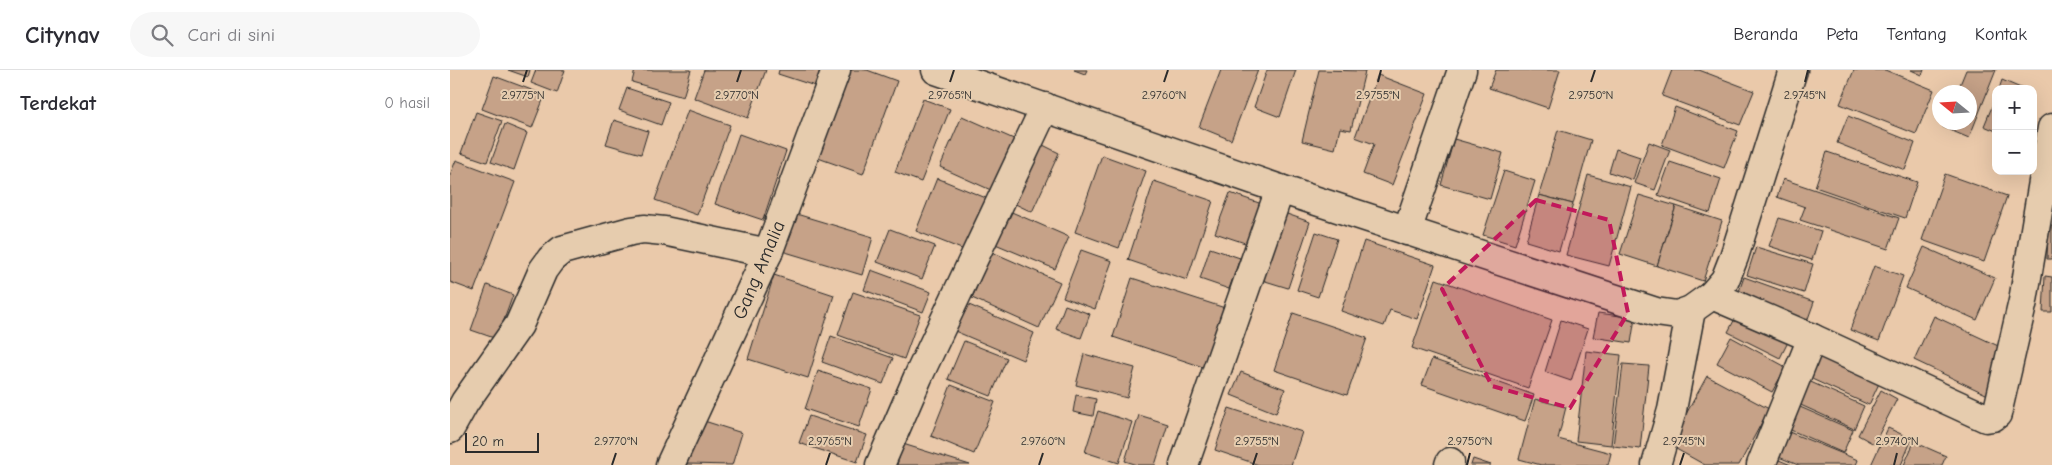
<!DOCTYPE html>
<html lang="id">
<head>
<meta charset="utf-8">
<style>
	:root { --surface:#fff; --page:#f7f7f7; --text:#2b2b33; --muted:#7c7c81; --line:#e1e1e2 }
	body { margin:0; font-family:"Comic Neue",sans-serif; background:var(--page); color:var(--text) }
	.controls { position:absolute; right:15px; top:15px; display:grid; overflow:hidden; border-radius:10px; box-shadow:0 5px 20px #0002 }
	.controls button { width:45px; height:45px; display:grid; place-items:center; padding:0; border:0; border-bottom:1px solid var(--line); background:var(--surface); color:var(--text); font:25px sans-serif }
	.compass { position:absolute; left:1482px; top:15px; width:45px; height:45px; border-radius:50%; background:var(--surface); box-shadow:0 5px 20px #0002; rotate:288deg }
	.scale { position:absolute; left:15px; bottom:12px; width:74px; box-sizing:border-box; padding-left:5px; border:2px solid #2b2b2b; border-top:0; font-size:14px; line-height:18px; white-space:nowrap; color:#2b2b2b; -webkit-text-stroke:4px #e6ccae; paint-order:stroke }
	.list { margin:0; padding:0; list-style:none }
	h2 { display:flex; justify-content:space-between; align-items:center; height:65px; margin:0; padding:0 20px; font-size:21px }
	h2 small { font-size:16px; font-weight:400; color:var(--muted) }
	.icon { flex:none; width:28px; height:28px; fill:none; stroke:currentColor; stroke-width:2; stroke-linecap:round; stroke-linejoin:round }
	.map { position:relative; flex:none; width:1602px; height:395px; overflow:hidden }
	header { display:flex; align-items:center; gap:30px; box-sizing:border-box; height:70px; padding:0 25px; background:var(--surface); border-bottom:1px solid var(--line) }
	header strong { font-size:24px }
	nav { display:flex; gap:28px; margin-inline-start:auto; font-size:18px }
	.search { width:350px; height:45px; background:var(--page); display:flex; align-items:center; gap:12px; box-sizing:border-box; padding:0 18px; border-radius:28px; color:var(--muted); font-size:19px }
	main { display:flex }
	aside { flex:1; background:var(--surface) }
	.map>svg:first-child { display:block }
	.building { fill:#c6a288; stroke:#2b2b2b }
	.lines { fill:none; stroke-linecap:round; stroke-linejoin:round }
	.minor-casing { stroke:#2b2b2b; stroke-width:31 }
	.minor { stroke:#e6ccae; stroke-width:28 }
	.marked { fill:#c2185b; fill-opacity:0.2; stroke:#c2185b; stroke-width:4; stroke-dasharray:10 6; stroke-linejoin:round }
	.ticks { fill:none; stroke:#2b2b2b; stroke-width:2 }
	.labels { text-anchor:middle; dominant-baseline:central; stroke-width:4; stroke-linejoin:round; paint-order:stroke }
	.street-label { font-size:19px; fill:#2b2b2b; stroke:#e6ccae }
	.ticks-label { font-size:12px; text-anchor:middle; fill:#2b2b2b; stroke:#e6ccae; stroke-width:4; stroke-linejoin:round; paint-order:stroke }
</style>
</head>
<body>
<header>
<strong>Citynav</strong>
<div class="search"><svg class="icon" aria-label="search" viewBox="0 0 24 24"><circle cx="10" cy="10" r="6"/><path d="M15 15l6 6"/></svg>Cari di sini</div>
<nav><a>Beranda</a><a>Peta</a><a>Tentang</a><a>Kontak</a></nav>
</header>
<main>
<aside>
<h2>Terdekat<small>0 hasil</small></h2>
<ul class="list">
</ul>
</aside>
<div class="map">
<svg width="1602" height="395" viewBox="0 0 1602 395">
	<rect width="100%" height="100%" fill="#eac9aa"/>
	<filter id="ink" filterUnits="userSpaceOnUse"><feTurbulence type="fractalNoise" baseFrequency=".02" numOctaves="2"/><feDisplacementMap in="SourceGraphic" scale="10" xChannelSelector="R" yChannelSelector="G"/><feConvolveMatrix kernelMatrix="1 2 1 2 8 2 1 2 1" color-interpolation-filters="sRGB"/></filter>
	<g filter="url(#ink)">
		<!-- building -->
		<g class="building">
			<path d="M58 0H80L78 7Z"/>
			<path d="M86 0H115L107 23 81 13Z"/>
			<path d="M185 0H241L233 27 182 12Z"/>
			<path d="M254 0H316L298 48 244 28Z"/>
			<path d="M329 0H370L365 16 328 4Z"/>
			<path d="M400 0H417L447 11 413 104 368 88Z"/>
			<path d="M624 0H637L635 4Z"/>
			<path d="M771 0H808L781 70 749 57Z"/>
			<path d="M817 0H846L830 47 804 37Z"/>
			<path d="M869 0 915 1 901 60 890 58 885 79 852 71Z"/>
			<path d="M1046 0H1110L1098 38 1039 18Z"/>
			<path d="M1222 0H1249L1304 21 1290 55 1212 26Z"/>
			<path d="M1404 0H1435L1484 20 1466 64 1390 34Z"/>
			<path d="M1461 0H1474L1472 5Z"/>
			<path d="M1516 0H1546L1519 68 1493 57 1495 52H1520V22H1507Z"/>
			<path d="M928 5 977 24 942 115 913 104 924 74 905 67Z"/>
			<path d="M44 6 95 25 82 58 32 39Z"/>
			<path d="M1552 10 1573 19H1549Z"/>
			<path d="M177 18 219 32 211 55 169 40Z"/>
			<path d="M1546 27V61L1534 56Z"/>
			<path d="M473 29 500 39 471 112 445 102Z"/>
			<path d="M1225 37 1288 61 1274 98 1212 75Z"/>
			<path d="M238 40 280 55 247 145 205 130Z"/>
			<path d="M26 42 52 51 37 92 11 83Z"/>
			<path d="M512 46 566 70 543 121 490 97Z"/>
			<path d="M1398 46 1465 73 1455 100 1387 73Z"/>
			<path d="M164 50 198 61 191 84 156 74Z"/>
			<path d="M55 54 77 63 64 100 41 92Z"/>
			<path d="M1108 60 1141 70 1123 134 1089 125Z"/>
			<path d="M289 64 336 81 313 150 265 134Z"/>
			<path d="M1004 69 1053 83 1040 129 991 115Z"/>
			<path d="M585 71 609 83 582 142 557 130Z"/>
			<path d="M1199 72 1220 80 1205 120 1184 113Z"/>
			<path d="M1166 79 1190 87 1183 110 1159 102Z"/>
			<path d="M1377 82 1467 112 1455 148 1365 117Z"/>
			<path d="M652 85 696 101 669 178 625 162Z"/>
			<path d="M6 90 65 112 24 221 0 212V105Z"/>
			<path d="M1220 92 1271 109 1260 143 1208 125Z"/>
			<path d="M1054 101 1085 111 1065 175 1033 165Z"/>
			<path d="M1495 104 1557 126 1534 192 1472 170Z"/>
			<path d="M1138 105 1181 117 1159 196 1116 185Z"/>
			<path d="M487 108 536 128 514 180 466 161Z"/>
			<path d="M1333 109 1449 148 1438 179 1350 150 1355 137 1327 127Z"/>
			<path d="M704 111 763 131 737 210 678 190Z"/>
			<path d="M780 123 812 134 798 174 765 163Z"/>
			<path d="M1089 125 1123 134 1109 181 1076 171Z"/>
			<path d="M1189 125 1226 136 1207 196 1170 184Z"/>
			<path d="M1226 136 1272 151 1253 211 1207 196Z"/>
			<path d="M557 140 619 167 605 199 543 173Z"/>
			<path d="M343 143 423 167 412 205 332 181Z"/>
			<path d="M834 143 860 152 838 218 812 210Z"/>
			<path d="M1329 148 1371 161 1362 190 1319 176Z"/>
			<path d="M1598 155H1602V189H1597Z"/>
			<path d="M440 159 485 176 472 209 427 192Z"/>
			<path d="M866 162 887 169 868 227 847 220Z"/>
			<path d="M914 171 985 195 967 249 940 240 934 256 891 241Z"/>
			<path d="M1306 177 1363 194 1354 223 1297 205Z"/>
			<path d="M1474 177 1545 208 1527 250 1456 218Z"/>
			<path d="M760 178 790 188 779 219 750 209Z"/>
			<path d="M631 180 662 191 645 239 613 227Z"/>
			<path d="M542 182 610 212 589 258 522 228Z"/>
			<path d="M1424 196 1453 206 1429 271 1400 260Z"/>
			<path d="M421 200 481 222 473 242 414 220Z"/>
			<path d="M324 205 384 225 358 308 298 289Z"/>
			<path d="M1595 206 1602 207V242H1593Z"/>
			<path d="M1294 207 1364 232 1355 257 1285 233Z"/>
			<path d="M682 208 775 238 756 298 663 267Z"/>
			<path d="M986 209 1102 250 1078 318 962 278Z"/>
			<path d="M37 215 63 225 47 269 21 260Z"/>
			<path d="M403 222 470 245 454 289 388 265Z"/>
			<path d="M512 232 584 263 573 290 500 259Z"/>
			<path d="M615 235 640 244 631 268 606 259Z"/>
			<path d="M1290 239 1341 266 1330 288 1278 262Z"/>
			<path d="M843 243 917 268 897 325 824 300Z"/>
			<path d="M1148 243 1185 248 1181 273 1143 267Z"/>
			<path d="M1484 246 1559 281 1538 325 1464 290Z"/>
			<path d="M1111 250 1138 259 1121 311 1095 302Z"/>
			<path d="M381 266 443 288 433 314 372 292Z"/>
			<path d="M1281 267 1336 297 1322 322 1267 293Z"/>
			<path d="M514 271 557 288 541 326 498 309Z"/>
			<path d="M1367 276 1432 307 1419 335 1353 305Z"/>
			<path d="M1136 281 1171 285 1161 375 1126 371Z"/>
			<path d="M634 284 685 298 677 328 626 315Z"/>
			<path d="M982 289 1084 325 1075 351 972 315Z"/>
			<path d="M1173 294 1199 296 1190 379 1163 376Z"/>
			<path d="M368 301 422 319 409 357 355 339Z"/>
			<path d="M791 302 835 319 826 343 781 325Z"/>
			<path d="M1257 306 1319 339 1289 395H1255L1219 375Z"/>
			<path d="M1354 309 1414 336 1404 359 1344 332Z"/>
			<path d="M501 315 545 332 524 384 481 366Z"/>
			<path d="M1431 320 1447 329 1424 374 1408 365Z"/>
			<path d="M626 325 646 329 643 346 623 342Z"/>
			<path d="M1085 329 1116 337 1108 369 1161 383 1158 395H1091L1069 389Z"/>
			<path d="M1343 334 1403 360 1393 383 1334 357Z"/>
			<path d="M779 338 852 362 841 395H809L765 380Z"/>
			<path d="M648 341 682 352 669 393 635 382Z"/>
			<path d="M689 345 718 354 705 395H688L675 391Z"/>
			<path d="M359 346 417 365 407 392 349 373Z"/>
			<path d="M251 350 292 363 282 395 237 394Z"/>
			<path d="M1438 358 1462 369 1451 395H1421Z"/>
			<path d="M1334 360 1408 390 1406 395H1348L1324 385Z"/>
			<path d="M1464 372 1496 386 1492 395H1454Z"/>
			<path d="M453 374 520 395H447Z"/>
			<path d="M1324 388 1341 395H1321Z"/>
			<path d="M1023 389 1041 395H1021Z"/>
		</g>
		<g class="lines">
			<defs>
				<g id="minor">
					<path d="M486 0 830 119 1206 242 1227 245 1241 240 1262 225 1275 210 1284 187 1343 0"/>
					<path d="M957 161 1012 0"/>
					<path d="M1262 225 1362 268 1536 348 1543 347 1547 344 1573 231 1602 58"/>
					<path d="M0 359 15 332 69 255 93 200 101 189 112 180 181 161 194 159 214 161 318 183"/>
					<path d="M220 395 318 183 386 0"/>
					<path d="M430 395 468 307 595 37"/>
					<path d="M734 395 830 119"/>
					<path d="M999 395 1000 392"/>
					<path d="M1206 395 1222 340 1241 240"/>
					<path d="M1311 395 1362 268"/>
				</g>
			</defs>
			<!-- minor casing -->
			<use href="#minor" class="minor-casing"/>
			<!-- minor -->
			<use href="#minor" class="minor"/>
		</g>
	</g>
	<!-- marked area -->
	<path class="marked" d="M1086 130 1159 150 1178 243 1120 338 1042 316 992 219Z"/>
	<!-- ticks -->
	<path class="ticks" d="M73 12 77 0M287 12 291 0M500 12 504 0M714 12 718 0M928 12 931 0M1141 12 1145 0M1355 12 1358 0M162 395 166 383M376 395 380 383M589 395 593 383M803 395 807 383M1017 395 1020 383M1230 395 1234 383M1444 395 1447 383"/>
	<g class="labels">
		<!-- street labels -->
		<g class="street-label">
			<text transform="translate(309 200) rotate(-67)">Gang Amalia</text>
		</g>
	</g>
	<g class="ticks-label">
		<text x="73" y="29">2.9775°N</text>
		<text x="287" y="29">2.9770°N</text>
		<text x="500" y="29">2.9765°N</text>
		<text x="714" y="29">2.9760°N</text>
		<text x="928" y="29">2.9755°N</text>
		<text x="1141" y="29">2.9750°N</text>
		<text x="1355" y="29">2.9745°N</text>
		<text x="166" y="375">2.9770°N</text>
		<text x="380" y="375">2.9765°N</text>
		<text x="593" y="375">2.9760°N</text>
		<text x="807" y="375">2.9755°N</text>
		<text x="1020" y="375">2.9750°N</text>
		<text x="1234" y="375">2.9745°N</text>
		<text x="1447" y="375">2.9740°N</text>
	</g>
</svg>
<div class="controls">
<button>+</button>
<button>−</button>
</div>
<svg class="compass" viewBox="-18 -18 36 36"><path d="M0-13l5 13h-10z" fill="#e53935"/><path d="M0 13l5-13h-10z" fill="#7c7c81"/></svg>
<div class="scale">20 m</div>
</div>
</main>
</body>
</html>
